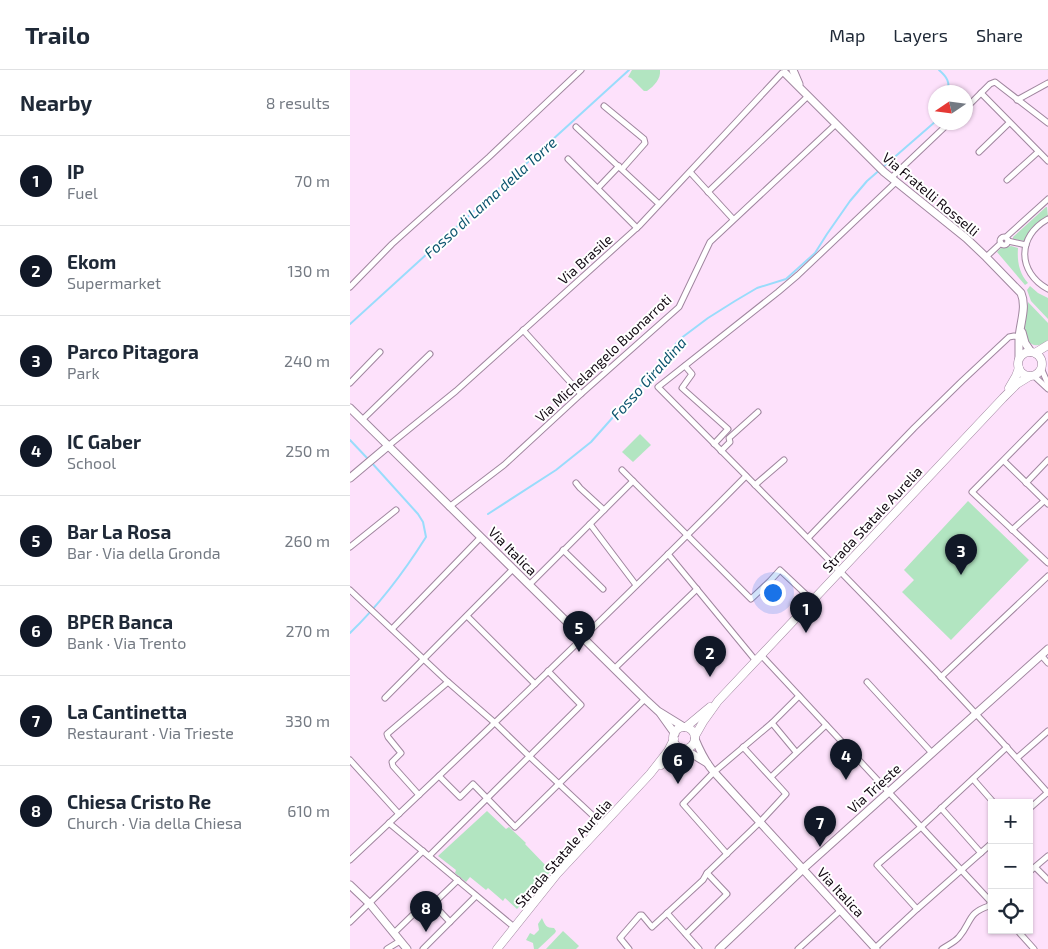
<!DOCTYPE html>
<html lang="en">
<head>
<meta charset="utf-8">
<style>
	:root { --surface:#fff; --page:#f6f6f7; --text:#1f2937; --muted:#747a83; --line:#e0e1e3; --accent:#111827 }
	body { margin:0; font-family:"Exo 2",sans-serif; background:var(--page); color:var(--text) }
	.controls { position:absolute; right:15px; bottom:15px; display:grid; overflow:hidden; border-radius:0px; box-shadow:0 1px 4px #0004 }
	.controls button { width:45px; height:45px; display:grid; place-items:center; padding:0; border:0; border-bottom:1px solid var(--line); background:var(--surface); color:var(--text); font:25px sans-serif }
	.compass { position:absolute; left:578px; top:15px; width:45px; height:45px; border-radius:50%; background:var(--surface); box-shadow:0 1px 4px #0004; rotate:257deg }
	.you { position:absolute; left:422px; top:522px; width:18px; height:18px; margin:-12px; border:4px solid #fff; border-radius:50%; background:#1a73e8; box-shadow:0 0 0 8px #1a73e833 }
	.badge { display:grid; place-items:center; width:32px; height:32px; border-radius:50%; background:var(--accent); color:#fff; font-size:16px; font-weight:700 }
	.pin { position:absolute; translate:-50% -41px; filter:drop-shadow(0 1px 2px #0008) }
	.pin::after { content:''; position:absolute; top:26px; width:18px; height:15px; background:inherit; clip-path:polygon(0 0,100% 0,50% 100%) }
	.list { margin:0; padding:0; list-style:none }
	h2 { display:flex; justify-content:space-between; align-items:center; height:65px; margin:0; padding:0 20px; font-size:21px }
	h2 small { font-size:16px; font-weight:400; color:var(--muted) }
	.list li { display:grid; grid-template-columns:32px 1fr auto; gap:15px; align-items:center; box-sizing:border-box; height:90px; padding:0 20px; border-top:1px solid var(--line) }
	.list b { display:block; font-size:19px; white-space:nowrap }
	.list p { margin:0; font-size:16px; white-space:nowrap; color:var(--muted) }
	.list em { font-size:16px; font-style:normal; color:var(--muted) }
	.icon { flex:none; width:28px; height:28px; fill:none; stroke:currentColor; stroke-width:2; stroke-linecap:round; stroke-linejoin:round }
	.map { position:relative; flex:none; width:698px; height:879px; overflow:hidden }
	header { display:flex; align-items:center; gap:30px; box-sizing:border-box; height:70px; padding:0 25px; background:var(--surface); border-bottom:1px solid var(--line) }
	header strong { font-size:24px }
	nav { display:flex; gap:28px; margin-inline-start:auto; font-size:18px }
	main { display:flex }
	aside { flex:1; background:var(--surface) }
	.map>svg:first-child { display:block }
	.green { fill:#b2e5c1 }
	.lines { fill:none; stroke-linecap:round; stroke-linejoin:round }
	.stream { stroke:#99dcfb; stroke-width:2 }
	.street-casing { stroke:#a0869f; stroke-width:7 }
	.secondary-casing { stroke:#a0869f; stroke-width:9 }
	.primary-casing { stroke:#a0869f; stroke-width:9 }
	.street { stroke:#fff; stroke-width:5 }
	.secondary { stroke:#fff; stroke-width:7 }
	.primary { stroke:#fff; stroke-width:8 }
	.labels { text-anchor:middle; dominant-baseline:central; stroke-width:4; stroke-linejoin:round; paint-order:stroke }
	.street-label { font-size:14px; fill:#130a13; stroke:#fff }
	.water-label { font-size:15px; font-style:italic; fill:#0d556f; stroke:#fff }
</style>
</head>
<body>
<header>
<strong>Trailo</strong>
<nav><a>Map</a><a>Layers</a><a>Share</a></nav>
</header>
<main>
<aside>
<h2>Nearby<small>8 results</small></h2>
<ul class="list">
<li><span class="badge">1</span><div><b>IP</b><p>Fuel</p></div><em>70 m</em></li>
<li><span class="badge">2</span><div><b>Ekom</b><p>Supermarket</p></div><em>130 m</em></li>
<li><span class="badge">3</span><div><b>Parco Pitagora</b><p>Park</p></div><em>240 m</em></li>
<li><span class="badge">4</span><div><b>IC Gaber</b><p>School</p></div><em>250 m</em></li>
<li><span class="badge">5</span><div><b>Bar La Rosa</b><p>Bar · Via della Gronda</p></div><em>260 m</em></li>
<li><span class="badge">6</span><div><b>BPER Banca</b><p>Bank · Via Trento</p></div><em>270 m</em></li>
<li><span class="badge">7</span><div><b>La Cantinetta</b><p>Restaurant · Via Trieste</p></div><em>330 m</em></li>
<li><span class="badge">8</span><div><b>Chiesa Cristo Re</b><p>Church · Via della Chiesa</p></div><em>610 m</em></li>
</ul>
</aside>
<div class="map">
<svg width="698" height="879" viewBox="0 0 698 879">
	<rect width="100%" height="100%" fill="#fde1fb"/>
	<!-- green -->
	<g class="green">
		<path d="M282 0H310C311 9 304 16 297 21H294L281 8 278 7Z"/>
		<path d="M696 137H697L698 147C687 153 681 159 675 170L674 171 663 169V167Z"/>
		<path d="M661 176 668 178C667 191 669 203 678 213L675 215 647 182 651 178H654Z"/>
		<path d="M680 216 688 223 698 228V249L681 231 677 220Z"/>
		<path d="M678 232 698 253V270C685 281 675 274 675 257 675 249 677 240 678 232Z"/>
		<path d="M290 364 301 375 283 392 272 382Z"/>
		<path d="M618 431 679 490 601 570 552 522 564 510 554 500Z"/>
		<path d="M137 741 156 759 159 757 176 773 175 774 201 801 167 839 155 828 153 831 138 818 136 820 120 807 116 812 105 803 106 800 88 786Z"/>
		<path d="M192 848C195 855 196 858 204 858L206 861 205 863 188 879H184L183 873 176 870 180 863 184 865 189 860 188 854Z"/>
		<path d="M213 861 229 876 226 879H196Z"/>
	</g>
	<g class="lines">
		<!-- stream -->
		<g class="stream">
			<path d="M589 0C597 7 600 12 598 22"/>
			<path d="M0 254 279 0"/>
			<path d="M0 370 18 389"/>
			<path d="M138 444 206 400 241 372 295 311 330 269 358 248 385 231 407 218 436 209 465 183 477 164 500 131 517 111 586 51"/>
			<path d="M0 563C29 535 54 502 76 467L73 452 68 444 21 392"/>
		</g>
		<defs>
			<g id="street">
				<path d="M631 23 698 91"/>
				<path d="M667 30 698 13"/>
				<path d="M254 36 294 69 295 73 272 99"/>
				<path d="M616 38 640 14 645 12 698 53"/>
				<path d="M226 57 309 134"/>
				<path d="M629 82 659 53"/>
				<path d="M218 89 287 158"/>
				<path d="M340 102 383 149"/>
				<path d="M541 108 600 52"/>
				<path d="M657 110 688 82"/>
				<path d="M546 112 448 205 428 222 308 317C440 450 573 583 698 723"/>
				<path d="M248 118 269 96"/>
				<path d="M358 122 458 26"/>
				<path d="M698 149C667 166 667 202 698 219"/>
				<circle cx="654" cy="171" r="4"/>
				<path d="M656 167 698 129"/>
				<path d="M658 171 676 175"/>
				<path d="M636 187 651 173"/>
				<path d="M0 217 42 174 139 87 231 0"/>
				<path d="M173 260 231 324"/>
				<path d="M335 296 342 304 332 318 378 359 364 374"/>
				<path d="M691 298 698 314"/>
				<path d="M683 305 698 319"/>
				<path d="M0 313 30 282"/>
				<path d="M698 345 622 422 698 493"/>
				<path d="M12 350 80 284"/>
				<path d="M38 376 106 321 289 156 432 3"/>
				<path d="M371 381 380 372 379 368 408 342"/>
				<path d="M654 391 698 434"/>
				<path d="M272 400 401 529 420 511 430 500 463 531"/>
				<path d="M226 413 230 418 254 440"/>
				<path d="M676 413 698 390"/>
				<path d="M405 415 434 390"/>
				<path d="M99 437 154 395 231 324 329 237 360 172 486 54"/>
				<path d="M240 454 286 515"/>
				<path d="M662 460 694 431"/>
				<path d="M458 468 564 358 612 311 659 267 664 266 669 267"/>
				<path d="M0 477 46 440"/>
				<path d="M213 480 253 519"/>
				<path d="M318 484 406 591"/>
				<path d="M179 515 283 411"/>
				<path d="M0 520 98 612 145 653 179 686 253 755"/>
				<path d="M117 546 185 614"/>
				<path d="M42 559 131 467"/>
				<path d="M411 585 642 833"/>
				<path d="M691 585 698 593"/>
				<path d="M264 599 347 519"/>
				<path d="M591 607 698 506"/>
				<path d="M517 612 582 683"/>
				<path d="M35 628 163 499"/>
				<path d="M422 653 446 682"/>
				<path d="M667 688 698 661"/>
				<path d="M0 690 49 744"/>
				<path d="M89 706 110 727 123 714 165 757 295 629"/>
				<path d="M421 707 476 655"/>
				<path d="M623 709 644 733"/>
				<path d="M69 725 43 696 42 692 51 683 38 667 37 664 98 612"/>
				<path d="M591 738 631 783"/>
				<path d="M679 739 697 723"/>
				<path d="M39 753 164 857"/>
				<path d="M377 784 333 734 364 702 422 653 449 626"/>
				<path d="M79 786 231 635 198 601"/>
				<path d="M0 790C134 664 267 537 396 406"/>
				<path d="M686 798 698 810"/>
				<path d="M679 802 698 786"/>
				<path d="M83 834 100 852"/>
				<path d="M567 839 527 795 571 757 657 677"/>
				<path d="M317 843 349 879"/>
				<path d="M0 852 73 781"/>
				<path d="M667 860 684 879"/>
				<path d="M44 863 78 830 83 834 108 810"/>
				<path d="M336 864 377 824 357 803"/>
				<path d="M37 879 50 871"/>
				<path d="M73 879 126 826"/>
				<path d="M279 879 270 868 290 845H292L302 857 353 810 357 803 410 752 436 724 393 677"/>
				<path d="M448 879 491 840"/>
				<path d="M524 879 567 839 642 773"/>
				<path d="M592 879C598 875 605 872 609 867 622 852 617 843 639 836L641 830"/>
			</g>
			<g id="secondary">
				<path d="M443 0 449 14"/>
				<path d="M435 3 534 102 616 168 636 187 671 223C677 237 670 253 669 268 669 274 669 281 669 288"/>
				<path d="M672 262 675 273 681 282"/>
				<path d="M0 338 295 629 308 641 334 657"/>
				<path d="M0 408 38 376"/>
				<path d="M310 643 325 664"/>
				<path d="M345 669C350 681 355 692 364 702L526 879"/>
				<path d="M334 679 357 693"/>
				<path d="M0 815 20 834 57 879"/>
				<path d="M369 879 453 799 698 579"/>
			</g>
			<g id="primary">
				<circle cx="680" cy="294" r="12"/>
				<path d="M685 283 698 275"/>
				<path d="M659 318 666 306 669 298"/>
				<path d="M336 657 360 637"/>
				<circle cx="334" cy="668" r="11"/>
				<path d="M345 666 353 652 368 631 653 328 667 314 680 306"/>
				<path d="M311 695 333 679"/>
				<path d="M147 879 207 804 300 704 318 681 324 669"/>
			</g>
		</defs>
		<!-- street casing -->
		<use href="#street" class="street-casing"/>
		<!-- secondary casing -->
		<use href="#secondary" class="secondary-casing"/>
		<!-- primary casing -->
		<use href="#primary" class="primary-casing"/>
		<!-- street -->
		<use href="#street" class="street"/>
		<!-- secondary -->
		<use href="#secondary" class="secondary"/>
		<!-- primary -->
		<use href="#primary" class="primary"/>
	</g>
	<g class="labels">
		<!-- street labels -->
		<g class="street-label">
			<text transform="translate(581 124) rotate(40)">Via Fratelli Rosselli</text>
			<text transform="translate(235 189) rotate(-42)">Via Brasile</text>
			<text transform="translate(253 288) rotate(-43)">Via Michelangelo Buonarroti</text>
			<text transform="translate(522 449) rotate(-47)">Strada Statale Aurelia</text>
			<text transform="translate(163 481) rotate(45)">Via Italica</text>
			<text transform="translate(524 718) rotate(-42)">Via Trieste</text>
			<text transform="translate(213 783) rotate(-49)">Strada Statale Aurelia</text>
			<text transform="translate(491 822) rotate(47)">Via Italica</text>
		</g>
		<!-- water labels -->
		<g class="water-label">
			<text transform="translate(140 127) rotate(-42)">Fosso di Lama della Torre</text>
			<text transform="translate(298 308) rotate(-48)">Fosso Giraldina</text>
		</g>
	</g>
</svg>
<div class="controls">
<button>+</button>
<button>−</button>
<button><svg class="icon" aria-label="locate" viewBox="0 0 24 24"><circle cx="12" cy="12" r="6"/><path d="M12 2v4M12 18v4M2 12h4M18 12h4"/></svg></button>
</div>
<svg class="compass" viewBox="-18 -18 36 36"><path d="M0-13l5 13h-10z" fill="#e53935"/><path d="M0 13l5-13h-10z" fill="#747a83"/></svg>
<div class="you"></div>
<div class="pin badge" style="left:456px;top:563px">1</div>
<div class="pin badge" style="left:360px;top:607px">2</div>
<div class="pin badge" style="left:611px;top:505px">3</div>
<div class="pin badge" style="left:496px;top:710px">4</div>
<div class="pin badge" style="left:229px;top:582px">5</div>
<div class="pin badge" style="left:328px;top:714px">6</div>
<div class="pin badge" style="left:470px;top:777px">7</div>
<div class="pin badge" style="left:76px;top:862px">8</div>
</div>
</main>
</body>
</html>
